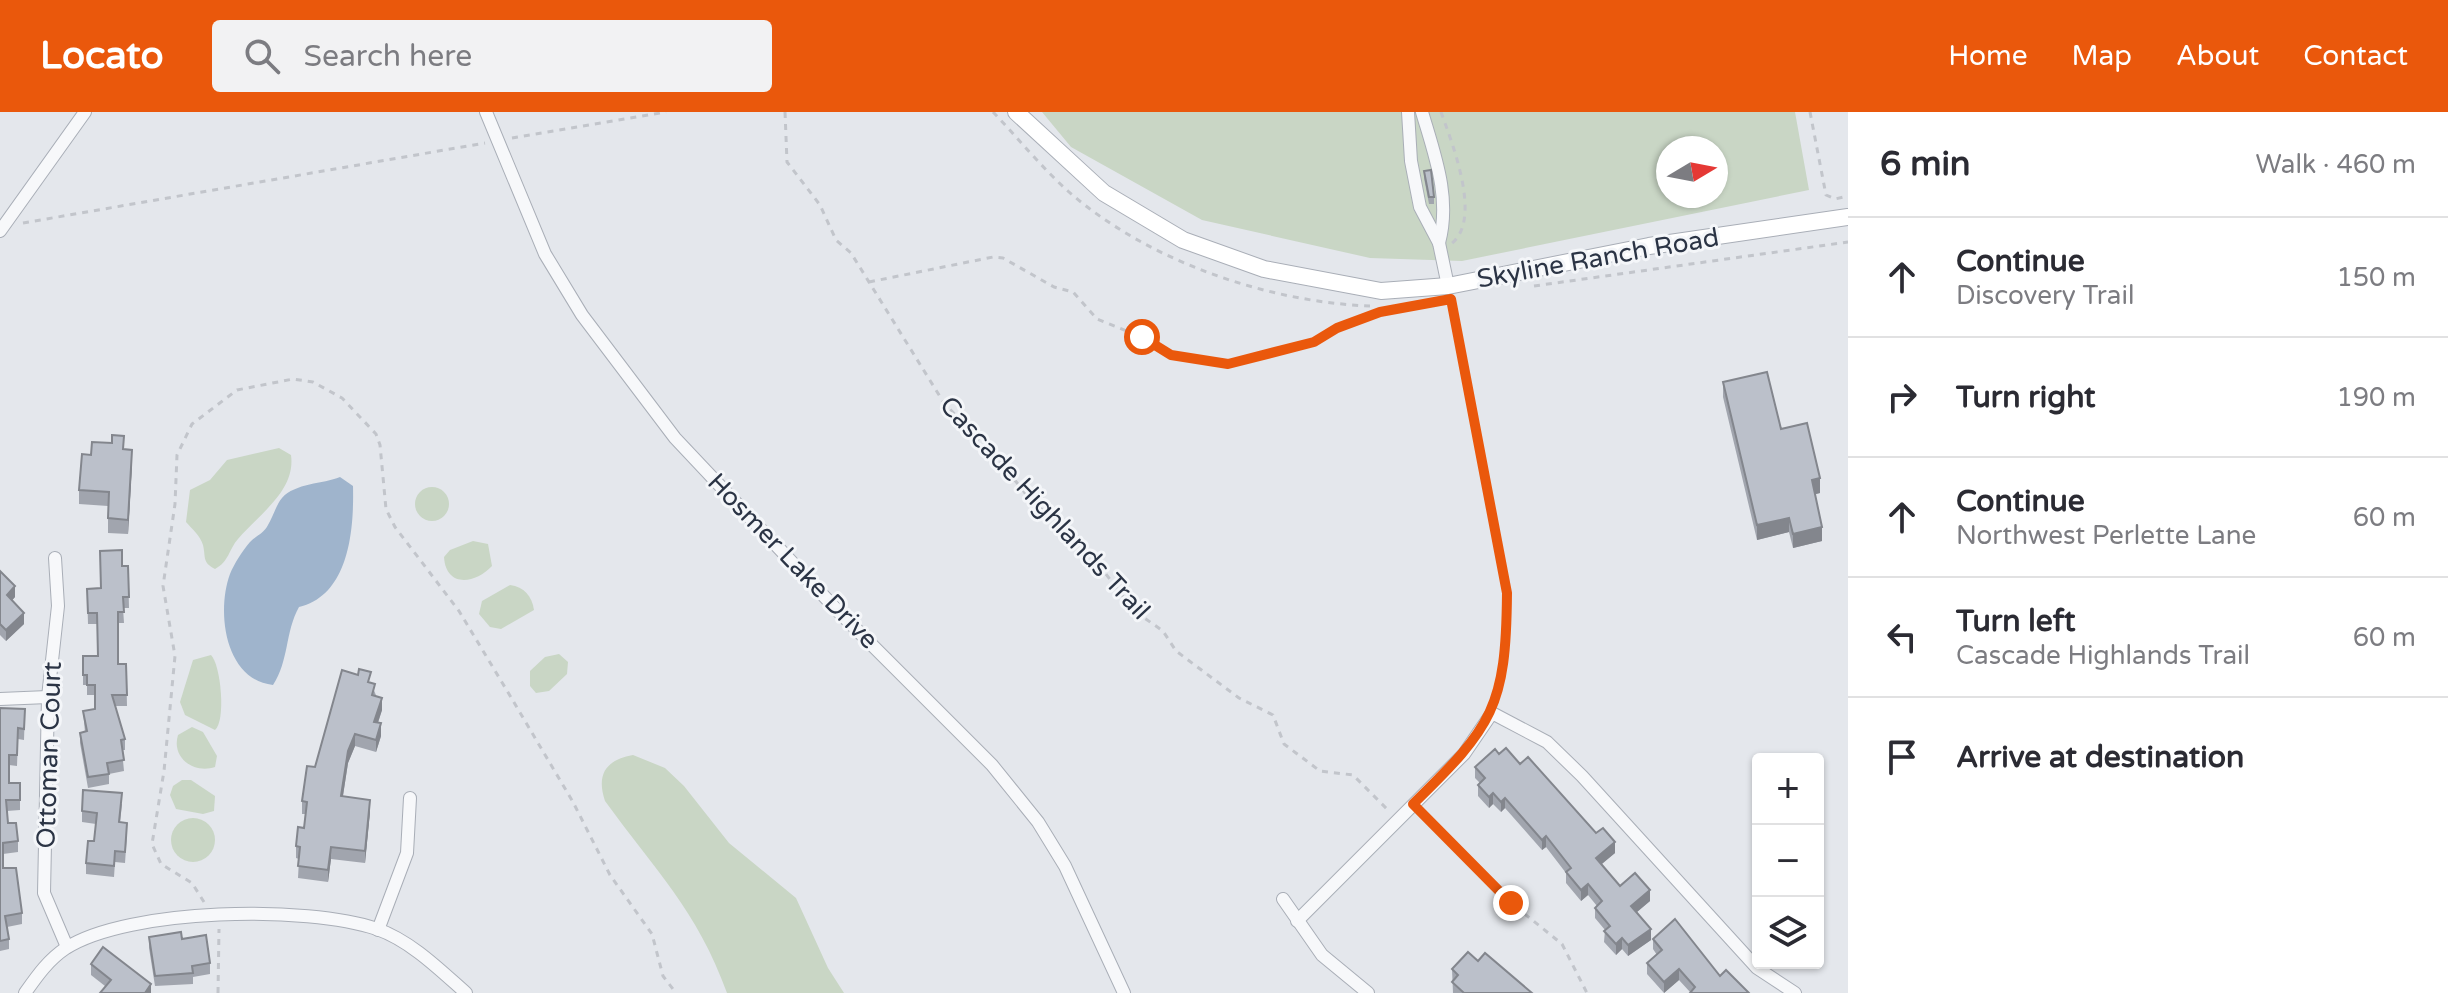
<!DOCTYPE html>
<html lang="en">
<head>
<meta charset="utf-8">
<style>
	:root { --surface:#fff; --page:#f2f2f3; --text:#2b2b33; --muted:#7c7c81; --line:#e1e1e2; --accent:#ea580c }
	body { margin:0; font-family:"Varela Round",sans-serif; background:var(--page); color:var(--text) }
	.controls { position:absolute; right:24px; bottom:24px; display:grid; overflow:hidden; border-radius:8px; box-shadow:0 2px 6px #0004 }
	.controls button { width:72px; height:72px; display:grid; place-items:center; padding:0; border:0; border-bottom:2px solid var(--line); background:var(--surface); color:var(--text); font:40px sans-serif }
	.compass { position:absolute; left:1656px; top:24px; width:72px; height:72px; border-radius:50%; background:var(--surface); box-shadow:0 2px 6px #0004; rotate:80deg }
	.stop { position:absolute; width:24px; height:24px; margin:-18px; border:6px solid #ea580c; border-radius:50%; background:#fff }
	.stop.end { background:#ea580c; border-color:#fff; box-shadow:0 2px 8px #0008 }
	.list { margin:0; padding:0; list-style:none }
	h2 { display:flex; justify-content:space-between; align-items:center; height:104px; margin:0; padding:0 32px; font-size:34px }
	h2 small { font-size:26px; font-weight:400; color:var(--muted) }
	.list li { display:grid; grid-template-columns:52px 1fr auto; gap:24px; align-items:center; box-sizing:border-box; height:120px; padding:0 32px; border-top:2px solid var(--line) }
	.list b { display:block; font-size:30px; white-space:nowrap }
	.list p { margin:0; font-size:26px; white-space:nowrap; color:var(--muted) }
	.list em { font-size:26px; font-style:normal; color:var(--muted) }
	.icon { flex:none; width:44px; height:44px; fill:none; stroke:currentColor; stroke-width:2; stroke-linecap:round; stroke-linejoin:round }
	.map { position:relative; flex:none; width:1848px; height:881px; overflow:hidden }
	header { display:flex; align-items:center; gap:48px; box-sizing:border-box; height:112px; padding:0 40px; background:var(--accent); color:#fff }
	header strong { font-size:38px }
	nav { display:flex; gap:44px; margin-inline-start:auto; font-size:28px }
	.search { width:560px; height:72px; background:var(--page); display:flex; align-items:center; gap:20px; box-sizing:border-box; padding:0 28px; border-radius:8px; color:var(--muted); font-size:30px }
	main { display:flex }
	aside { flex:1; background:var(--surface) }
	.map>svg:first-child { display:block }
	.green { fill:#c9d6c5; fill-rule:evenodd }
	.water { fill:#9fb4cc }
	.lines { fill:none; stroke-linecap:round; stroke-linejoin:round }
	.street-casing { stroke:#a9aeb7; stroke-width:14 }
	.secondary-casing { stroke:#a9aeb7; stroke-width:18 }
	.path { stroke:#c2c5cb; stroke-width:3; stroke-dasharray:6 6; stroke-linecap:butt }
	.street { stroke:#f7f8fa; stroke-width:12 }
	.secondary { stroke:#fff; stroke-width:16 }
	.wall { fill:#a1a5ae }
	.shaded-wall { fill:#83868d }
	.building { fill:#bbc0ca; stroke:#83868d; stroke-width:2 }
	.route { stroke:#ea580c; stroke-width:10 }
	.labels { text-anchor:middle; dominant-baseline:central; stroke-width:6; stroke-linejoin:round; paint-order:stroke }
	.street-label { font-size:26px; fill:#2b3445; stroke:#f4f6f9 }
</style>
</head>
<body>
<header>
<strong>Locato</strong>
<div class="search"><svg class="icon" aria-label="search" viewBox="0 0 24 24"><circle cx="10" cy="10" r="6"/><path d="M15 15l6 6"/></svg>Search here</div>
<nav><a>Home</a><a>Map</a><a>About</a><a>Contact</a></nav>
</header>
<main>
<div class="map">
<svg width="1848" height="881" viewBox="0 0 1848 881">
	<rect width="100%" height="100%" fill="#e4e7ec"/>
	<!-- green -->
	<g class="green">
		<path d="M1042 0H1795L1809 78 1462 149 1370 146 1202 108 1071 35ZM1668 36H1716V84H1668Z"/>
		<path d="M279 336 291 343C296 379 259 402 238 427 229 437 229 450 215 457 202 450 206 446 203 433 200 423 192 417 186 410L190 378 210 368 227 348Z"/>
		<circle cx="432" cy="392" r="17"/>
		<path d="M473 429 488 432 492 454C475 472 446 476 444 445L450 438Z"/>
		<path d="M510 473C524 475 532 484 534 498L501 517 490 515 479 502 482 489Z"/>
		<path d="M559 542 568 550 567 562 549 579 536 581 530 574V559L545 545Z"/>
		<path d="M211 543C221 553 226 609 215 618L185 603 180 590 193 548Z"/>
		<path d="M192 615 203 620 217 644 215 655C194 662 171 646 178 623Z"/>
		<path d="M633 643 665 656 684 674 729 731 796 786 828 856 844 881H727C697 798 655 758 605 689 596 662 606 648 633 643Z"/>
		<path d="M182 668H191L215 684 214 699 203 702 176 697 170 683 173 674Z"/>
		<circle cx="193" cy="728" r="22"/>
	</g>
	<!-- water -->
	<path class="water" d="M340 365 353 374C354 416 350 483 299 495 285 520 289 549 273 573 225 568 216 500 230 462 234 452 243 438 250 430 256 424 264 421 268 413 273 405 276 393 282 386 295 371 323 372 340 365Z"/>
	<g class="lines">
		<defs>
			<g id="street">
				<path d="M486 0 545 142 582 203 675 326 837 498 992 653 1038 710 1065 754 1124 881"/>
				<path d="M1408 0 1411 49 1420 95 1439 131 1448 174"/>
				<path d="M1422 0C1435 44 1451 86 1439 131"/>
				<path d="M0 119 85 0"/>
				<path d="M55 446 58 494 48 585 44 781 67 835"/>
				<path d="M0 587 48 585"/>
				<path d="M1283 787 1322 843 1368 881"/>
				<path d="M1297 809 1464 642 1492 601 1547 630 1582 664 1757 856 1795 881"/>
				<path d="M378 818 407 741 410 686"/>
				<path d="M25 881C37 864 48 848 66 836 129 796 307 793 377 817 411 829 440 858 466 881"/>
			</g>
			<path id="secondary" d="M1016 0 1104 81 1183 128 1264 157 1381 179 1448 174 1649 134 1848 105"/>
		</defs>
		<!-- street casing -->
		<use href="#street" class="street-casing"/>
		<!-- secondary casing -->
		<use href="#secondary" class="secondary-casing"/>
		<!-- path -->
		<g class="path">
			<path d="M785 0 787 50 820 93 836 128 851 141 944 291 999 348 1032 390 1078 425 1133 498 1163 519 1176 539 1239 586 1273 603 1284 632 1320 659 1353 663 1390 700"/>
			<path d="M993 0C1018 26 1042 56 1069 80 1148 149 1267 190 1370 194"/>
			<path d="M1441 0C1452 31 1483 108 1451 132"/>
			<path d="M1810 0 1826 83 1835 87 1848 84"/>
			<path d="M512 26 666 0"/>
			<path d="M23 111 485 31"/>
			<path d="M869 170 993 145 1003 146 1054 175 1073 180 1097 207 1142 225 1171 243 1228 252 1314 230 1337 216 1400 194"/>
			<path d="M1534 174 1848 130"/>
			<path d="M1451 187 1507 481 1503 560 1495 589"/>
			<path d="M1422 701 1511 791 1562 832 1587 881"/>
			<path d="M204 790 192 771 161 752 152 732 164 659 175 544 163 474 175 392 177 343 192 312 237 278 293 267 313 270 342 286 376 322 380 333 386 397 395 415 459 499 509 582 573 690 610 763 652 822 663 864 676 881"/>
			<path d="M218 881 219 817"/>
		</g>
		<!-- street -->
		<use href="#street" class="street"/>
		<!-- secondary -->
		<use href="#secondary" class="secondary"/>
	</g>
	<!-- wall -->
	<g class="wall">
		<path d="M1424 59 1434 85V92H1429L1424 66Z"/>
		<path d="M1723 270 1820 381 1815 382 1822 429 1793 436 1789 420 1757 428 1723 285Z"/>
		<path d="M112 331 124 337 132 352 128 422 108 421V394L79 392V378L91 343Z"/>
		<path d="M122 454H128L129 496H123L124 511H118V552H126L127 594H115L125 627V638H122L124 659 109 662V672L88 676 80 631V621L85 620 83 599 95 597V583H87V573H83V544H97V512H88L87 477 100 476Z"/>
		<path d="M0 459 15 485 12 488 24 512 6 529 0 523Z"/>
		<path d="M371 571 382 598 378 611 381 624 376 640 355 634 348 651 343 684 370 700 365 751 331 747 328 770 298 766 299 747 296 746V734L304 716 305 702H302V689L315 655Z"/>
		<path d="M0 596 25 597 24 628 18 627 17 654 9 653V671H20V698L7 699 8 711 18 729V740L3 742V756L22 801V812L7 815 9 827V837L0 839Z"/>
		<path d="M1499 642 1520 652 1596 721 1615 741 1601 752 1620 774 1650 789 1637 800 1651 828 1628 844 1622 837 1616 843 1604 830 1605 818 1595 806V796L1597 794 1588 783 1581 789 1566 771V761L1546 735 1542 738 1505 696 1501 700 1493 692 1489 696 1478 684V673L1480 671 1475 666V655Z"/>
		<path d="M122 692 120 711 127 722 125 751 115 750 114 765 86 762V751L94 729 96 712 82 710V699Z"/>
		<path d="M149 825 182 827 210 851V862L193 865V872L155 874 149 836Z"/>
		<path d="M1653 827 1720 864 1749 881 1690 880 1679 868 1664 881 1647 862V851L1657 843 1653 837Z"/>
		<path d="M1478 849 1532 881H1453L1452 857Z"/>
		<path d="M91 852 151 881 105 874 91 863Z"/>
	</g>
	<!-- shaded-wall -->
	<g class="shaded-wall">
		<path d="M132 338V352L128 422V408Z"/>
		<path d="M1820 366V381L1812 383V368Z"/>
		<path d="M1789 406V420L1757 428V413Z"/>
		<path d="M1822 415V429L1793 436V422Z"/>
		<path d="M15 474V485L7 494V483Z"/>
		<path d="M24 501V512L6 529V518Z"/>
		<path d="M382 586V598L374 622V610Z"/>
		<path d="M381 611V624L376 640V628Z"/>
		<path d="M355 622V634L348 651 341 696V684L348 639Z"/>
		<path d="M1493 681V692L1489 696V685Z"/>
		<path d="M1505 686V696L1501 700V690Z"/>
		<path d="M370 688V700L365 751V739Z"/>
		<path d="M1546 724V735L1542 738V728Z"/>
		<path d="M1615 730V741L1596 757V746Z"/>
		<path d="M331 735V747L328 770V758Z"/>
		<path d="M1588 772V783L1581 789V778Z"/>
		<path d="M1650 778V789L1631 805V794Z"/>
		<path d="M1651 817V828L1628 844V833Z"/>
		<path d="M1622 826V837L1616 843V832Z"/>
		<path d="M1679 857V868L1664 881V870Z"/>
		<path d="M151 872V881H145Z"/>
	</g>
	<!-- building -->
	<g class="building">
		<path d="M1431 58 1434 85H1429L1424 59Z"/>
		<path d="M1767 260 1781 317 1807 311 1820 366 1812 368 1822 415 1793 422 1789 406 1757 413 1723 270Z"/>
		<path d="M112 323 124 324 123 337 132 338 128 408 108 406 109 380 79 378 82 342 91 343 92 330 112 331Z"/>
		<path d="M122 438V454H128L129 485H123L124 500H118V552H126L127 583H112L125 627 121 628 124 648 107 651 109 662 88 665 80 621 87 619 83 599 95 597V573H87V563H83V544H98L97 501H88L87 477 101 476 100 439Z"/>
		<path d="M0 459 15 474 7 483 24 501 6 518 0 512Z"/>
		<path d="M359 557 371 560 368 570 375 572 372 583 382 586 374 610 381 611 376 628 355 622 348 639 341 684 370 688 365 739 331 735 328 758 298 754 300 735 296 734 298 715 304 716 307 690 302 689 307 654 315 655 342 558 358 563Z"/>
		<path d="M0 596 25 597 24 617 18 616 17 643H9V671H20V688H6L8 711H16L18 729 3 731V756H16L22 801 5 804 9 827 0 829Z"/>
		<path d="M1506 636 1520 652 1528 645 1596 721 1603 716 1615 730 1596 746 1620 774 1635 761 1650 778 1631 794 1651 817 1628 833 1622 826 1616 832 1604 819 1610 814 1595 796 1602 789 1588 772 1581 778 1566 760 1571 756 1546 724 1542 728 1505 686 1501 690 1493 681 1489 685 1478 673 1485 666 1475 655 1495 637 1499 642Z"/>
		<path d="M83 678 122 681 119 710 127 711 125 740 115 739 114 754 86 751 88 729H94L97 701 82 699Z"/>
		<path d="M1675 807 1720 864 1726 858 1749 881H1690L1695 875 1679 857 1664 870 1647 851 1662 838 1653 827Z"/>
		<path d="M181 820 182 827 206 823 210 851 192 854 193 861 155 864 149 825Z"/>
		<path d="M103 835 151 872 145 881H100L111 868 91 852Z"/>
		<path d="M1468 840 1478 849 1485 841 1532 881H1464L1452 870 1458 863 1452 857Z"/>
	</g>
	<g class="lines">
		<!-- route -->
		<path class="route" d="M1142 225 1171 243 1228 252 1314 230 1337 216 1380 200 1451 187 1507 481C1506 595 1493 614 1413 692L1511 791"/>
	</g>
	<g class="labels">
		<!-- street labels -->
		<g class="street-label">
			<text transform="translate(1598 146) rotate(-10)">Skyline Ranch Road</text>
			<text transform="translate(1045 396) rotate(47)">Cascade Highlands Trail</text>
			<text transform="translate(793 449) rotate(46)">Hosmer Lake Drive</text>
			<text transform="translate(49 643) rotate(-88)">Ottoman Court</text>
		</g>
	</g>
</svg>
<div class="controls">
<button>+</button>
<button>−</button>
<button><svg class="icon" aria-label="layers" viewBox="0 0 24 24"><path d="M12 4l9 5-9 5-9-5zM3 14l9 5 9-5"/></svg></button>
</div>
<svg class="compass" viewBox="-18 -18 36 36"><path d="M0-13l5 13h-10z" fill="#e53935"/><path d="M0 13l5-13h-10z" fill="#7c7c81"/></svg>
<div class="stop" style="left:1142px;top:225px"></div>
<div class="stop end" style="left:1511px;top:791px"></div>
</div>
<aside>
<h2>6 min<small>Walk · 460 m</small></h2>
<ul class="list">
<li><svg class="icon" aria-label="ahead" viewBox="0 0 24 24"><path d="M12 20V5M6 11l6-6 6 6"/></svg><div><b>Continue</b><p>Discovery Trail</p></div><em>150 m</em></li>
<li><svg class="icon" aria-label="right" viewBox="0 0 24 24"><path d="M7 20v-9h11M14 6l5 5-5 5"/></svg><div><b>Turn right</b></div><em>190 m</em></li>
<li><svg class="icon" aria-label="ahead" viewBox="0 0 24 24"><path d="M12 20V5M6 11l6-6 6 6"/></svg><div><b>Continue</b><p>Northwest Perlette Lane</p></div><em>60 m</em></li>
<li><svg class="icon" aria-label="left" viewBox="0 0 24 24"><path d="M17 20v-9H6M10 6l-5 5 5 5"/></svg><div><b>Turn left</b><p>Cascade Highlands Trail</p></div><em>60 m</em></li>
<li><svg class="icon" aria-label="arrive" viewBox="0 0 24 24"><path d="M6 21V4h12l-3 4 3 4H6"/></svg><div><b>Arrive at destination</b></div></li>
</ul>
</aside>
</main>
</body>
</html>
